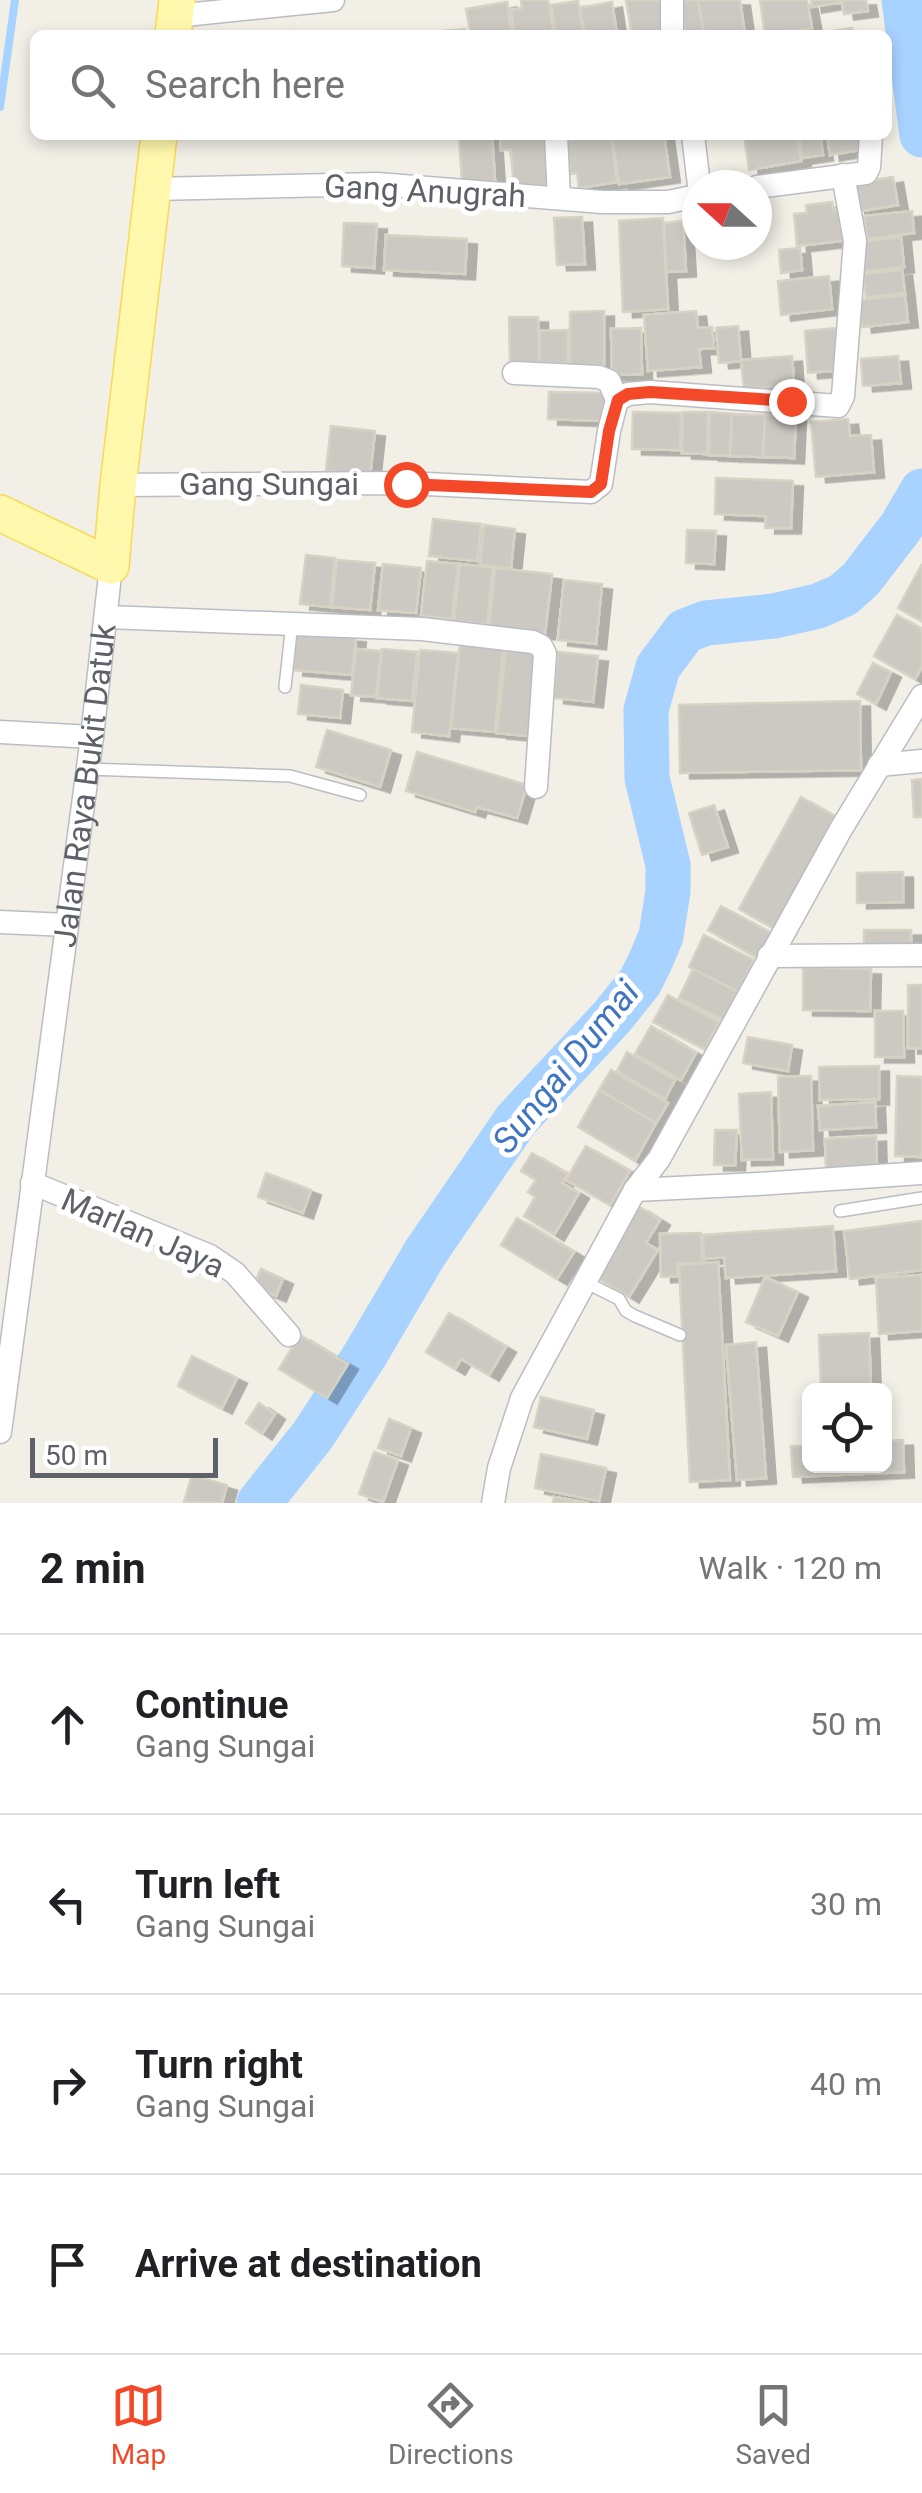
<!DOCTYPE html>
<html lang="en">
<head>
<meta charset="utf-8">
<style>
	:root { --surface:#fff; --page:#f2f2f2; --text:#202124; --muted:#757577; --line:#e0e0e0; --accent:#f44929 }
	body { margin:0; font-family:Roboto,sans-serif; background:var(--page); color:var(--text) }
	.controls { position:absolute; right:30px; bottom:30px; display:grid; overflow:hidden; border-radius:15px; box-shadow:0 5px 15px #0003 }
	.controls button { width:90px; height:90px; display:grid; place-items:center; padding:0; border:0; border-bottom:2px solid var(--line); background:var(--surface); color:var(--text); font:50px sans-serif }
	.compass { position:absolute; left:682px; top:170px; width:90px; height:90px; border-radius:50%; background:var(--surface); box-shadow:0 5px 15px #0003; rotate:291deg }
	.scale { position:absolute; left:30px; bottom:25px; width:188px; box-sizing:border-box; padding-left:10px; border:5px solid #5e6168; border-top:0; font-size:28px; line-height:35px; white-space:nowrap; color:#5e6168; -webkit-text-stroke:8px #fff; paint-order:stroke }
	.stop { position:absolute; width:30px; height:30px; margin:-22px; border:8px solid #f44929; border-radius:50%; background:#fff }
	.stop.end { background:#f44929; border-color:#fff; box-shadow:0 2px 10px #0008 }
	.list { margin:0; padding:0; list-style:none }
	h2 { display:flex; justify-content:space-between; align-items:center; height:130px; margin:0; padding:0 40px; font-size:42px }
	h2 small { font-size:32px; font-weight:400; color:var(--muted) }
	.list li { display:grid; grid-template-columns:65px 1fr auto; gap:30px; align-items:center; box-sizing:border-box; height:180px; padding:0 40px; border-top:2px solid var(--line) }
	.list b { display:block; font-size:38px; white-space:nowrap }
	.list p { margin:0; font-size:32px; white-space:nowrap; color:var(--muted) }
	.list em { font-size:32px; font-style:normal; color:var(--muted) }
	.icon { flex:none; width:55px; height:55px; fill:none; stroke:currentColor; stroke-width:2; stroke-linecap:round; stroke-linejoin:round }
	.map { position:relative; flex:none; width:922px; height:1503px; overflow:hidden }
	.search { position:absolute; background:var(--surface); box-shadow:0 5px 15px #0003; left:30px; right:30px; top:30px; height:110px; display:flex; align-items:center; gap:25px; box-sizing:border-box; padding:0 35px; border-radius:15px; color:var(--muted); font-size:38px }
	.sheet { height:850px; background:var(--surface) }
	nav { display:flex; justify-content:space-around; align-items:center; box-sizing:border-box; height:140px; border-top:2px solid var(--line); background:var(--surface); font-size:28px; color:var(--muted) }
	nav a { display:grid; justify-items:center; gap:5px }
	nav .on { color:var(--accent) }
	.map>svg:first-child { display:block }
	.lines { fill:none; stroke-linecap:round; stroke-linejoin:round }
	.stream { stroke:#a8d2ff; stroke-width:8 }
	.river { stroke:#a8d2ff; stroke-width:45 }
	.building { fill:#ccc9c3; stroke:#d6d2c4; stroke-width:2.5; filter:url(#shadow) }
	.lane-casing { stroke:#bbbdc3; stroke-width:14 }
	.street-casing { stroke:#bbbdc3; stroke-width:25 }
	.primary-casing { stroke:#fad956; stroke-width:38 }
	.lane { stroke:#fff; stroke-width:11 }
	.street { stroke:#fff; stroke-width:22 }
	.primary { stroke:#fff8ad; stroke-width:35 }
	.route { stroke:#f44929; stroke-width:12 }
	.labels { text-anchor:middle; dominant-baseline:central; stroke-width:10; stroke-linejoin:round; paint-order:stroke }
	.street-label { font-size:32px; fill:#5e6168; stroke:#fff }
	.water-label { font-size:35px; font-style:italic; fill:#4075c2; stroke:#fff }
</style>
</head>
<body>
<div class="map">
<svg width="922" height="1503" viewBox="0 0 922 1503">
	<defs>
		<filter id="shadow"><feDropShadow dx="10" dy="5.5" stdDeviation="0" flood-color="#0004"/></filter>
	</defs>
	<rect width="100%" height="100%" fill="#f1efe6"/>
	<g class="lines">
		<!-- stream -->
		<path class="stream" d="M0 107 15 0"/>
		<!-- river -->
		<g class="river">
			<path d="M904 0 922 135"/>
			<path d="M259 1503 313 1435 365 1355 425 1253 516 1120 612 1017 640 982 650 962 661 936 668 891V865L647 778 646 710 658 667 685 631 706 623 774 616 818 606 843 595 861 579 901 527 922 491"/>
		</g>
	</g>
	<!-- building -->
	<g class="building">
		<path d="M521 0H548L554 35H515L511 10 522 8Z"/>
		<path d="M626 0H662L667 35H632Z"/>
		<path d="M681 0H698L704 35H686Z"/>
		<path d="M698 0H740L745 35H704Z"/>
		<path d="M760 0H807L812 28 765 35Z"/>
		<path d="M811 0H866L868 11 844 14 842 2 812 7Z"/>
		<path d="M578 1 583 35H556L551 5Z"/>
		<path d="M507 2 512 35H471L466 9Z"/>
		<path d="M612 2 617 35H585L580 8Z"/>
		<path d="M852 28 853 35H808Z"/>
		<path d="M465 29V35H443V31Z"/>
		<path d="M492 135 495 181 462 184 459 136Z"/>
		<path d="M500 135H551V147H545L548 187 514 190 511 150H501Z"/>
		<path d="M600 135H611L617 182 579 188 577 173 571 174 566 140Z"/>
		<path d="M612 135H664L670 177 619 184Z"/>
		<path d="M744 135H796L801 161 749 170Z"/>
		<path d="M799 135H820L823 155 802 158Z"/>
		<path d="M827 135H864L866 149 830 155Z"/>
		<path d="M893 177 898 205 856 212 851 184Z"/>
		<path d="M832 202 833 210 846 209 850 240 797 246 794 214 807 213 806 205Z"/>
		<path d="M912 211 914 233 867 239 864 216Z"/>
		<path d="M582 217 585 264 557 265 554 218Z"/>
		<path d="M663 218 668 309 623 312 619 221Z"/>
		<path d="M683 221 686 271 666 272 664 223Z"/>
		<path d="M344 223 377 224 374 268 342 266Z"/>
		<path d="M386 235 467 239 465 274 384 270Z"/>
		<path d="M901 237 904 267 860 272 857 242Z"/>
		<path d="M800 248 802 270 781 273 779 250Z"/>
		<path d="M902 270 905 293 866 297 863 274Z"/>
		<path d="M829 276 832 309 781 315 778 281Z"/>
		<path d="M905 295 908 322 862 327 859 300Z"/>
		<path d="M604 311V365L570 366V312Z"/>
		<path d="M696 311 698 328 712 327 714 348 699 349 701 367 648 371 644 315Z"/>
		<path d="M509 317H538L539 362 510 363Z"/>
		<path d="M738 326 741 361 719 363 716 328Z"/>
		<path d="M641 328 642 374 612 375 611 329Z"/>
		<path d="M836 328 840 370 808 373 805 331Z"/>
		<path d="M568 330V363H540V331Z"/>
		<path d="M792 356 794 385 744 389 741 360Z"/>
		<path d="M898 356 901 383 863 386 861 359Z"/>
		<path d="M549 392 606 393V421L548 419Z"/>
		<path d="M633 412 681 413 680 450 632 449Z"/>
		<path d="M683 412H708L707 454 682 453Z"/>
		<path d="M710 412 732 414 730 456 709 455Z"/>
		<path d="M732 414 765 415 763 457 730 456Z"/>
		<path d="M765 415 796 416 794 458 763 457Z"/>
		<path d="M848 419 850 436 871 435 874 472 816 477 811 422Z"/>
		<path d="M331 426 375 431 370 476 326 471Z"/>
		<path d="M716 478 793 481 791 528H765L766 516 715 514Z"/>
		<path d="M433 519 481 524 477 561 429 556Z"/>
		<path d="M484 525 515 529 511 568 480 565Z"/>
		<path d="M687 530 716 531 714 564 686 563Z"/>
		<path d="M306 555 335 558 330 607 300 604Z"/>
		<path d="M337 560 375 563 370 610 332 607Z"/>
		<path d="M427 561 458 564 452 619 421 616Z"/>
		<path d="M383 564 421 568 416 613 378 610Z"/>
		<path d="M460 564 493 568 487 624 454 621Z"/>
		<path d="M922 564V621L898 608Z"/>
		<path d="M495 568 552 574 545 634 489 628Z"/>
		<path d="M564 580 602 584 596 644 558 640Z"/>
		<path d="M897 615 922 629V667L915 679 874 656Z"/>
		<path d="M297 632 356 637 352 675 293 670Z"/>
		<path d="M460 645 503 649 495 732 451 728Z"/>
		<path d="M356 649 381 651 376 697 351 695Z"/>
		<path d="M382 649 417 652 412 701 377 698Z"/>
		<path d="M506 649 538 652 529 736 497 733Z"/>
		<path d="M420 650 458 653 449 736 412 732Z"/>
		<path d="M558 652 598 656 593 702 554 698Z"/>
		<path d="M873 663 891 672 876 704 857 694Z"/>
		<path d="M301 685 343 690 340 718 298 714Z"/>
		<path d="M860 701 861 770 680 773 679 705Z"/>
		<path d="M327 730 391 750 380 787 316 767Z"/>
		<path d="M417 752 527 785 517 818 477 807 475 812 406 791Z"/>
		<path d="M922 779V817H914L912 780Z"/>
		<path d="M801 797 841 820 779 931 739 909Z"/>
		<path d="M714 805 728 847 702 855 689 813Z"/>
		<path d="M903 872V902L857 903V873Z"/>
		<path d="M721 906 773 934 759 959 708 930Z"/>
		<path d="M864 930H911V952L864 953Z"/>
		<path d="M704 935 754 960 738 992 689 967Z"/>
		<path d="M803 967 871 969 870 1011 803 1010Z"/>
		<path d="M693 969 738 992 724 1020 679 998Z"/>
		<rect x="908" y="985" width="14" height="63"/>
		<path d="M668 995 719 1022 705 1049 653 1022Z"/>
		<path d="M875 1011H903L904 1057H875Z"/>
		<path d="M651 1026 696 1053 681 1080 635 1054Z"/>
		<path d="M748 1037 792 1045 788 1071 743 1063Z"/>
		<path d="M627 1052 675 1080 665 1099 617 1071Z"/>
		<path d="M879 1066V1099L820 1100 819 1067Z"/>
		<path d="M611 1070 668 1103 656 1123 599 1090Z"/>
		<path d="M811 1076 813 1150 780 1152 778 1077Z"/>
		<path d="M897 1076 922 1077V1157L895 1156Z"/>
		<path d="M599 1090 656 1123 635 1161 578 1127Z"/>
		<path d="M771 1092 773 1159 742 1160 739 1094Z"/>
		<path d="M875 1102 876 1127 820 1130 818 1106Z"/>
		<path d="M715 1130H737L735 1165H714Z"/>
		<path d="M876 1136 877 1169 826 1171 825 1139Z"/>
		<path d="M586 1146 630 1171 610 1205 566 1180Z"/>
		<path d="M532 1153 568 1174 562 1183 579 1193 554 1235 524 1216 535 1197 528 1192 536 1180 521 1171Z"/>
		<path d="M266 1173 311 1190 303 1213 258 1197Z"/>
		<path d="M638 1206 660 1220 646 1243 658 1250 629 1297 595 1276Z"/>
		<path d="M517 1218 574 1252 557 1279 501 1245Z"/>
		<path d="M922 1221V1270L850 1279 844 1231Z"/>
		<path d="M833 1226 836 1271 726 1278 724 1257 704 1259 703 1235Z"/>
		<path d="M701 1233 702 1263 677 1264 678 1276 661 1277 660 1234Z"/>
		<path d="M718 1262 730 1480 690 1482 679 1265Z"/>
		<path d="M261 1269 283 1279 276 1296 253 1287Z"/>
		<path d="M922 1275V1331L879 1334 876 1278Z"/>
		<path d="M765 1277 798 1292 778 1336 746 1322Z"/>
		<path d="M449 1313 506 1347 489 1375 461 1359 455 1369 426 1352Z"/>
		<path d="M869 1333 871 1390H821L819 1335Z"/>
		<path d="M300 1335 348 1364 327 1398 279 1369Z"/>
		<path d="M756 1342 766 1478 737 1480 726 1345Z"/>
		<path d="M192 1356 237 1378 222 1408 178 1386Z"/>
		<path d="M541 1397 594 1410 587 1439 534 1427Z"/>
		<path d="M259 1403 275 1414 262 1434 246 1423Z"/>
		<path d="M389 1419 411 1428 401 1456 378 1448Z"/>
		<path d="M903 1440 904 1472 793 1477 791 1446H810V1466H884V1441Z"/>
		<path d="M374 1452 398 1460 383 1502 359 1494Z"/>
		<path d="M541 1454 606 1468 599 1501 535 1488Z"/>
		<path d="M192 1475 227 1485 222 1503 184 1502Z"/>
		<path d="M554 1497 588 1503H553Z"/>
	</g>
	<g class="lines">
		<defs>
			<g id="lane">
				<path d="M285 687 292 623"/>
				<path d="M87 769 290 776 360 795"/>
				<path d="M840 1211 922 1198"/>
				<path d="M585 1282 619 1299 626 1311 635 1316 680 1335"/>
			</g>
			<g id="street">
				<path d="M672 0V35"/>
				<path d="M175 16 333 0"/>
				<path d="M556 135 559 198"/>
				<path d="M693 135 699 185"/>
				<path d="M757 187 866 173 869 167 871 135"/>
				<path d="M152 189 377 184 602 202H668L697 196"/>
				<path d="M514 373 599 377 609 381 617 400"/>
				<path d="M118 485 406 483 591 492 601 484 609 431 617 400 628 394 650 392 838 406 843 396 855 241 843 175"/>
				<path d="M107 617 422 629 533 642 541 646 545 654 536 787"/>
				<path d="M0 732 92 737"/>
				<path d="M879 765 922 761"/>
				<path d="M0 922 67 925"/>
				<path d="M769 956 922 955"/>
				<path d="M32 1183 210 1256 235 1273 289 1335"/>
				<path d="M635 1190 758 1184 922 1173"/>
				<path id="s1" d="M0 1432 92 737 111 566"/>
				<path d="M493 1503 499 1468 522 1398 635 1190 659 1159 841 829 922 696"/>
			</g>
			<g id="primary">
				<path d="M173 35 177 0"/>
				<path d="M0 513 111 566 118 485 159 135"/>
			</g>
		</defs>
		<!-- lane casing -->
		<use href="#lane" class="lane-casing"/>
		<!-- street casing -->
		<use href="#street" class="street-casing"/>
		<!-- primary casing -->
		<use href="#primary" class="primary-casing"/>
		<!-- lane -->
		<use href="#lane" class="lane"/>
		<!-- street -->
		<use href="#street" class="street"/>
		<!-- primary -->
		<use href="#primary" class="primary"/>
	</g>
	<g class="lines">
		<!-- route -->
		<path class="route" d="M406 484 591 492 601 484 609 431 618 400 628 394 650 392 791 401"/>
	</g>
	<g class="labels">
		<!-- street labels -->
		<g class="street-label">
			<text transform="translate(425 191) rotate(3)">Gang Anugrah</text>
			<text x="269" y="484">Gang Sungai</text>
			<text stroke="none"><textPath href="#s1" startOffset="652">Jalan Raya Bukit Datuk</textPath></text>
			<text transform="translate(143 1233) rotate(24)">Marlan Jaya</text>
		</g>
		<!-- water labels -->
		<g class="water-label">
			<text transform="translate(566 1067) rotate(-51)">Sungai Dumai</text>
		</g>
	</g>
</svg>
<div class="controls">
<button><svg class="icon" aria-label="locate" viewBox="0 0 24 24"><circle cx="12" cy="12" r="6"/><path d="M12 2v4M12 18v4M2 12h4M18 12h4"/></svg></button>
</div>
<svg class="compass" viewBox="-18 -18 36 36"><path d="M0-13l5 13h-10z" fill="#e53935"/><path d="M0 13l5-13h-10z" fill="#757577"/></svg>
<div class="scale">50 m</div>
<div class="stop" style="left:406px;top:484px"></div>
<div class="stop end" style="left:791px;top:401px"></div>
<div class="search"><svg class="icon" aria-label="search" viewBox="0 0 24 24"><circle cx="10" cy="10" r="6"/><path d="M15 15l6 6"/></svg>Search here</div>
</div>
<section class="sheet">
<h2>2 min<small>Walk · 120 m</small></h2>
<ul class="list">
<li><svg class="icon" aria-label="ahead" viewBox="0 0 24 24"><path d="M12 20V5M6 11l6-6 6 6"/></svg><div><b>Continue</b><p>Gang Sungai</p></div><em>50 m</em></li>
<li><svg class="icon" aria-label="left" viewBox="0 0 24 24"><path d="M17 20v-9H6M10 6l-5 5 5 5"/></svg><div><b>Turn left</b><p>Gang Sungai</p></div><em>30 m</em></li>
<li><svg class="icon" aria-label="right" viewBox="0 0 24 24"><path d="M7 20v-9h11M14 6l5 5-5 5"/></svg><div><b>Turn right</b><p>Gang Sungai</p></div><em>40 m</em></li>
<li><svg class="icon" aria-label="arrive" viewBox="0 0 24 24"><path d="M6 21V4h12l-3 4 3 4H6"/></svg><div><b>Arrive at destination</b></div></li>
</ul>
</section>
<nav>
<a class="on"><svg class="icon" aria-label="map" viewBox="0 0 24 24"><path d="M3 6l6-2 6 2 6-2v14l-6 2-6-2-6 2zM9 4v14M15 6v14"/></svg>Map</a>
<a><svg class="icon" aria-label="directions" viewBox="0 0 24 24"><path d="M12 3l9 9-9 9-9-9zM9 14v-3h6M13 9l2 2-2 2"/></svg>Directions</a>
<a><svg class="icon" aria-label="saved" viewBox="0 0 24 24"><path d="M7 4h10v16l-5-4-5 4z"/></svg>Saved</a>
</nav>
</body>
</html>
